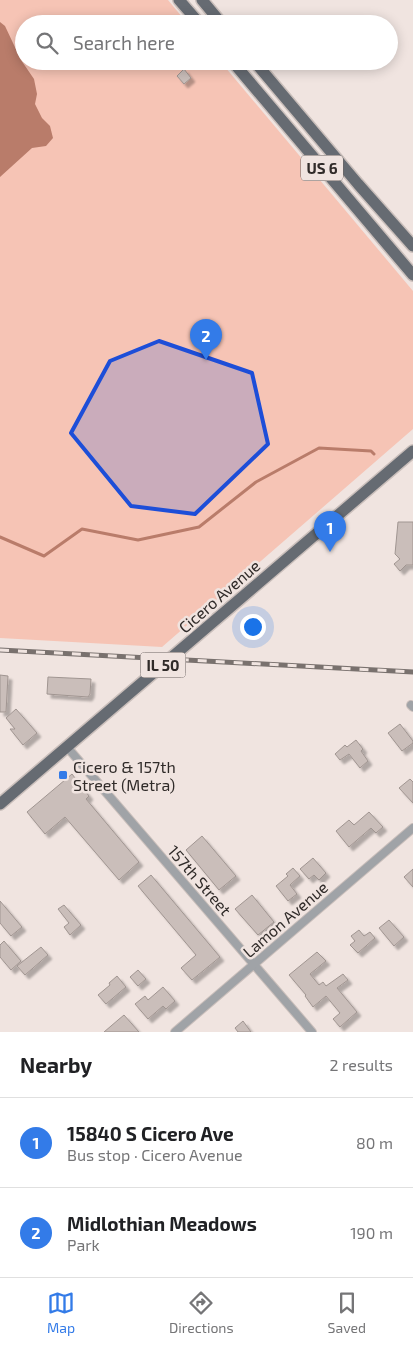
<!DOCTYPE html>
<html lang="en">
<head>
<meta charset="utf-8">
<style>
	:root { --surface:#fff; --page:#f6f6f6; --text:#202124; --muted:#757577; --line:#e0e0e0; --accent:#337be8 }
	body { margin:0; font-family:"Exo 2",sans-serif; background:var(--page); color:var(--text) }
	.you { position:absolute; left:252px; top:626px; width:18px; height:18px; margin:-12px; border:4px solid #fff; border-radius:50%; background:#1a73e8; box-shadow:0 0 0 8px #1a73e833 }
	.badge { display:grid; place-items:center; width:32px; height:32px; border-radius:50%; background:var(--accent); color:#fff; font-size:16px; font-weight:700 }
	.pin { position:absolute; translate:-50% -41px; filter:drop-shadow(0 1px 2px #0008) }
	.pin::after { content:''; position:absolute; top:26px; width:18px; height:15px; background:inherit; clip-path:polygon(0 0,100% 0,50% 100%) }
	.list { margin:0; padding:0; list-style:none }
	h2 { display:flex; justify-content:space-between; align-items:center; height:65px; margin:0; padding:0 20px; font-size:21px }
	h2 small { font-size:16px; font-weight:400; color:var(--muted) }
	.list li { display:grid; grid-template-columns:32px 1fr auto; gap:15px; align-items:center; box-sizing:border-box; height:90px; padding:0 20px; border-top:1px solid var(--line) }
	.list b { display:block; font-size:19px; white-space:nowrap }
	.list p { margin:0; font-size:16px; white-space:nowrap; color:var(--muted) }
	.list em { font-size:16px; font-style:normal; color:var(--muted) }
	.icon { flex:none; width:28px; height:28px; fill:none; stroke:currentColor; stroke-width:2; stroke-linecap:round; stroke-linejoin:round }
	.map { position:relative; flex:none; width:413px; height:1032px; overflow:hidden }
	.search { position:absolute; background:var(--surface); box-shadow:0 2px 12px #0003; left:15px; right:15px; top:15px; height:55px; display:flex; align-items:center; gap:12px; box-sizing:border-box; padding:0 18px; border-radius:28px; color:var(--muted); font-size:19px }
	.sheet { height:245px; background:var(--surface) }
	nav { display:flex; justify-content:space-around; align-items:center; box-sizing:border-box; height:70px; border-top:1px solid var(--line); background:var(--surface); font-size:14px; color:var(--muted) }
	nav a { display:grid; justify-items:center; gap:2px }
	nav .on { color:var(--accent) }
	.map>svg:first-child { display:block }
	.green { fill:#f6c4b5 }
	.water { fill:#b97c6a }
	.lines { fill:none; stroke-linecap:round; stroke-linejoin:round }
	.stream { stroke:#b97c6a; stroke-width:3 }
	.building { fill:#cabeba; stroke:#a09591; filter:url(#shadow) }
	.street-casing { stroke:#cabfbb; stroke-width:10 }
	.primary-casing { stroke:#cabfbb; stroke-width:14 }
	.street { stroke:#a0a3a7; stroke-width:8 }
	.primary { stroke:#666b72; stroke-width:11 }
	.rail-casing { stroke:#79716e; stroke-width:5 }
	.rail { stroke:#f0e4e0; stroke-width:3; stroke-dasharray:9; stroke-linecap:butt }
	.marked { fill:#1d4ed8; fill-opacity:0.2; stroke:#1d4ed8; stroke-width:4; stroke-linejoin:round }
	.poi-dot { fill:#337be8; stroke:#f0e4e0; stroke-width:2 }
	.labels { text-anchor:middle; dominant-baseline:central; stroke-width:5; stroke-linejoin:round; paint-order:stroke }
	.shield { fill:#f0e4e0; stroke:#6a6260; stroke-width:1 }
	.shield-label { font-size:15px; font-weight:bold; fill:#302b29 }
	.street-label { font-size:16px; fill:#302b29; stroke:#f0e4e0 }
	.poi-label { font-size:16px; fill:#302b29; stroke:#f0e4e0; text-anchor:start }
</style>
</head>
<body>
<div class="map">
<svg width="413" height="1032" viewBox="0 0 413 1032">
	<defs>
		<filter id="shadow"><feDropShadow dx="4" dy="4" stdDeviation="1" flood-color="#0004"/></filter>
	</defs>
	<rect width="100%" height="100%" fill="#f0e4e0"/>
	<!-- green -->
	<path class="green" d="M0 0H168L188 24H24V61H220L413 291V429L162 647 0 638Z"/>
	<!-- water -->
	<path class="water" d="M0 22 5 26 21 60 34 79 37 94 35 104 42 118 50 126 53 138 46 146 32 148 0 177Z"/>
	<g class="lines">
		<!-- stream -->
		<path class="stream" d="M0 537 44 556 82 529 138 540 199 527 256 482 319 448 371 451 374 454"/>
	</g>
	<!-- building -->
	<g class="building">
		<path d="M184 69 191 78 184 84 177 76Z"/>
		<path d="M398 522H413V565H406L400 571 394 564 400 559 395 554Z"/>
		<path d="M0 675 8 676 6 712H0Z"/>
		<path d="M48 677 91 679 90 694 88 697 47 694Z"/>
		<path d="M16 709 37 733 23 745 10 729H15L6 718Z"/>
		<path d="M400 724 413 741V743L402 751 388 733Z"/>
		<path d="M356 740 363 749 361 751 368 761 360 768 349 754 340 760 335 754 345 745 347 747Z"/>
		<path d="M72 774 89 796 86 799 139 862 119 880 65 817 45 834 27 812Z"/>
		<path d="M410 779 413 782V803L399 788Z"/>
		<path d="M369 812 383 827 376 833 371 828 349 847 336 831 349 820 354 825Z"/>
		<path d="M202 836 236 876 219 890 186 850Z"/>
		<path d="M313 858 326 873 319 880 314 875 309 879 300 869Z"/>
		<path d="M293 868 300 876 290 885 297 894 288 901 276 886 288 876 286 874Z"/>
		<path d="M413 869V887L404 877Z"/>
		<path d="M151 875 220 957 192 980 181 968 196 955 138 886Z"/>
		<path d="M252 895 274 922 258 935 235 909Z"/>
		<path d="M0 901 22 927 11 936 0 923Z"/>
		<path d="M64 905 81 925 70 935 64 927 69 923 58 909Z"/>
		<path d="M389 920 404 937 394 946 379 928Z"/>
		<path d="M359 930 364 936 370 932 375 938 358 953 350 945 355 941 351 936Z"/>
		<path d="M4 941 21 961 11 970 0 957V945Z"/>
		<path d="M41 947 48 955 25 975 17 966Z"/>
		<path d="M317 952 326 961 310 974 319 985 323 982 326 986 343 974 348 980 337 988 357 1012 340 1027 333 1019 340 1013 326 996 313 1007 305 996 306 995 289 975Z"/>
		<path d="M138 970 146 979 138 986 130 977Z"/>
		<path d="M117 976 126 987 106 1004 98 995 110 985 109 983Z"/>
		<path d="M163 987 175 1001 166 1009 163 1006 148 1019 135 1004 145 996 148 1000Z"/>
		<path d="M124 1015 139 1032H104L118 1020Z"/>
		<path d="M243 1021 251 1032H238L235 1028Z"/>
	</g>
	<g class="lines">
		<defs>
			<g id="street">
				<path d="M411 705 413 707"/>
				<path d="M67 747 312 1032"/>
				<path d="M175 1032 413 828"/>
			</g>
			<g id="primary">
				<path d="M179 0 200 24"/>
				<path d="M202 0 222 24"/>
				<path d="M232 61 413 275"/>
				<path d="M254 61 358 184 413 246"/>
				<path d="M0 804 413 451"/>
			</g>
		</defs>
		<!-- street casing -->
		<use href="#street" class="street-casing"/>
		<!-- primary casing -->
		<use href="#primary" class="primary-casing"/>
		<!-- street -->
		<use href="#street" class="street"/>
		<!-- primary -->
		<use href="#primary" class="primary"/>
		<defs>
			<path id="rail" d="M0 650 413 672"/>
		</defs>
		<!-- rail casing -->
		<use href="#rail" class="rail-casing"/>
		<!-- rail -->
		<use href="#rail" class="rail"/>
	</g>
	<!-- marked area -->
	<path class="marked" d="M159 341 252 373 268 444 195 514 131 506 71 433 110 361Z"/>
	<!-- markers -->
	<rect class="poi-dot" x="58" y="770" width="10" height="10" rx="2.5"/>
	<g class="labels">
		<!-- shield labels -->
		<g class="shield">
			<rect x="301" y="155.5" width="42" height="25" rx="4"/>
			<rect x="140.5" y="652.5" width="45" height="25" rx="4"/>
		</g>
		<g class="shield-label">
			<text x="322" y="168">US 6</text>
			<text x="163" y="665">IL 50</text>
		</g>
		<!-- street labels -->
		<g class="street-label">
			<text transform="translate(219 596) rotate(-41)">Cicero Avenue</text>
			<text transform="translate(200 880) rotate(49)">157th Street</text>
			<text transform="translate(285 919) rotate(-41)">Lamon Avenue</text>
		</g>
		<!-- poi labels -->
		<g class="poi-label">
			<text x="73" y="766">Cicero &amp; 157th<tspan x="73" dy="18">Street (Metra)</tspan></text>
		</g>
	</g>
</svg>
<div class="you"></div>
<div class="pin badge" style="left:330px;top:552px">1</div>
<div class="pin badge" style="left:206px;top:360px">2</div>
<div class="search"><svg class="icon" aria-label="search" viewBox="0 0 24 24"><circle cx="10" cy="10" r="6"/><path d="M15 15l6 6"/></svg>Search here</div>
</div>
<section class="sheet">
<h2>Nearby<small>2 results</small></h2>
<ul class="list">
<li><span class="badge">1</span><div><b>15840 S Cicero Ave</b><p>Bus stop · Cicero Avenue</p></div><em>80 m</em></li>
<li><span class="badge">2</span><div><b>Midlothian Meadows</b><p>Park</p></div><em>190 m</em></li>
</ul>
</section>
<nav>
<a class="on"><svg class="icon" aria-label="map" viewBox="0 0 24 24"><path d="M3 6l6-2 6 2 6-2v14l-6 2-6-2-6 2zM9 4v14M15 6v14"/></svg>Map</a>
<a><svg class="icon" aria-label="directions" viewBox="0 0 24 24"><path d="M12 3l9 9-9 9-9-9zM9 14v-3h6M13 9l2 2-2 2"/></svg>Directions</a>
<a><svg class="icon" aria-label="saved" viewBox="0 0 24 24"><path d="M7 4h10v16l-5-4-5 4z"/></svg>Saved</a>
</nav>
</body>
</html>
